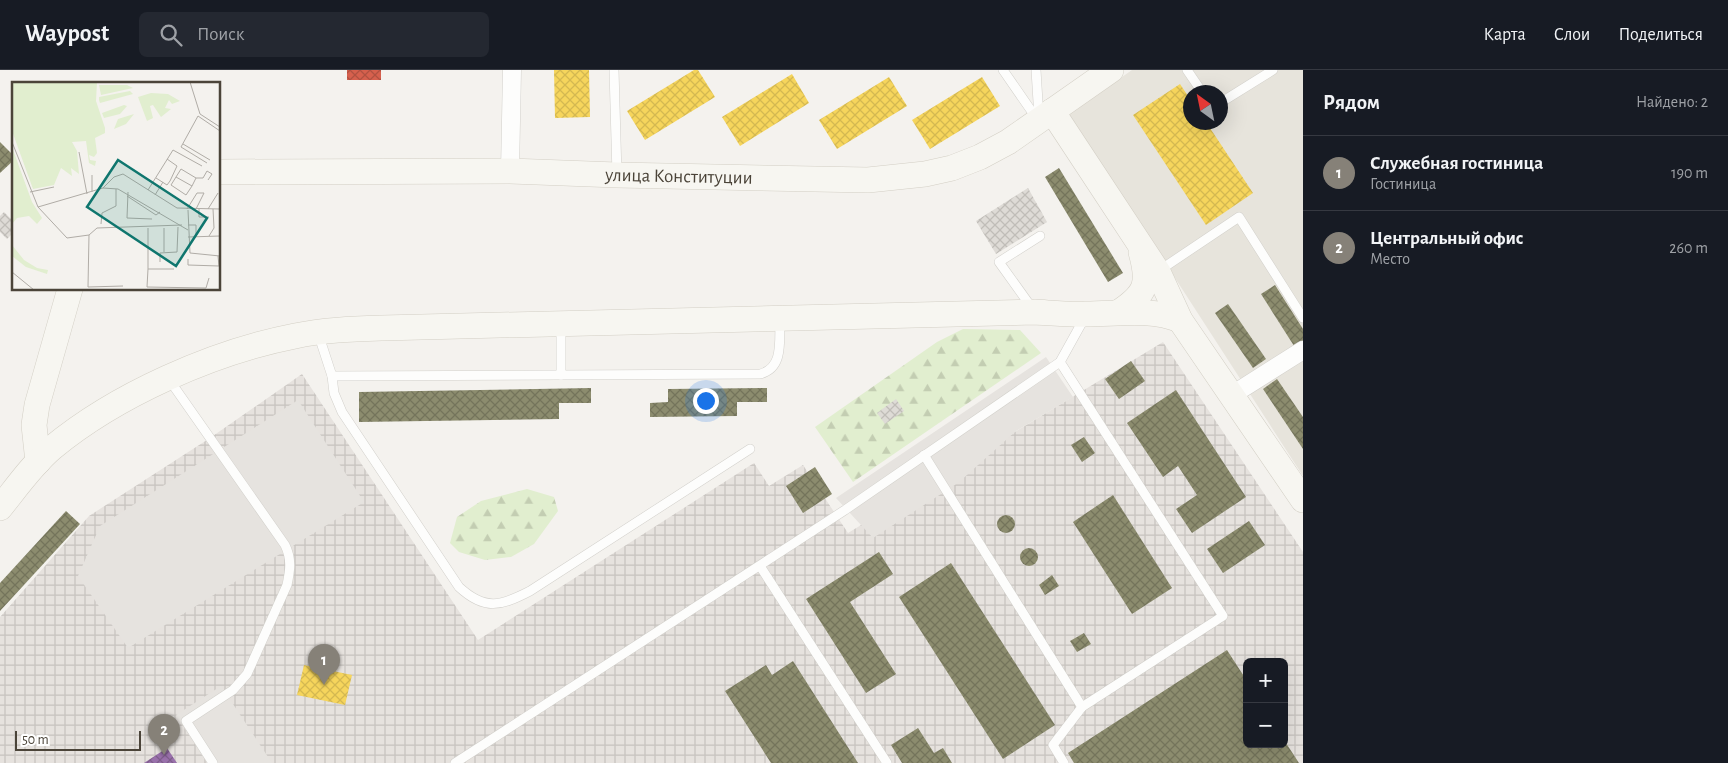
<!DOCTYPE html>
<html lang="ru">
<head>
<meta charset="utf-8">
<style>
	:root { --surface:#171b24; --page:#242831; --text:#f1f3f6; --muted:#9ea1a6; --line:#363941; --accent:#868178 }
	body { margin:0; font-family:"Alegreya Sans",sans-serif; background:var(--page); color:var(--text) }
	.controls { position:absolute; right:15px; bottom:15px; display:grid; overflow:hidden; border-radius:8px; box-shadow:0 5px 20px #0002 }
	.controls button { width:45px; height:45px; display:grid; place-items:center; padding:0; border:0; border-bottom:1px solid var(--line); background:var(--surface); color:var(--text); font:25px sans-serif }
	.compass { position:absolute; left:1183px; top:15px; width:45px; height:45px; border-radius:50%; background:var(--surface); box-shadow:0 5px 20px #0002; rotate:327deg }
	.scale { position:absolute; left:15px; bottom:12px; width:126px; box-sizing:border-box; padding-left:5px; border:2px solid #4b4439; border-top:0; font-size:14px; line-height:18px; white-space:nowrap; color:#4b4439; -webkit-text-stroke:4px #fff; paint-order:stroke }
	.you { position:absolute; left:705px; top:330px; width:18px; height:18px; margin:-12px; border:4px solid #fff; border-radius:50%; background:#1a73e8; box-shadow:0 0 0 8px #1a73e833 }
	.badge { display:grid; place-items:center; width:32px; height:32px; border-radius:50%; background:var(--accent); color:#fff; font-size:16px; font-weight:700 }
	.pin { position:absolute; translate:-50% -41px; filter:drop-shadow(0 1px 2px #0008) }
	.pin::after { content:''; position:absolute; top:26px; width:18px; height:15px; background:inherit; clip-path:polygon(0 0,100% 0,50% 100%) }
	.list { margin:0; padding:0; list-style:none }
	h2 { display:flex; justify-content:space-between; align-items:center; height:65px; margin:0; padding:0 20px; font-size:21px }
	h2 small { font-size:16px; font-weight:400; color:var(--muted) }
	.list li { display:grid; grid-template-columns:32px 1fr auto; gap:15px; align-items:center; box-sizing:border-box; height:75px; padding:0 20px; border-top:1px solid var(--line) }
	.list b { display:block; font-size:19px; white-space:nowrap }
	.list p { margin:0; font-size:16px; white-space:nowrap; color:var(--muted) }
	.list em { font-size:16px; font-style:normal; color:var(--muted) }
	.icon { flex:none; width:28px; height:28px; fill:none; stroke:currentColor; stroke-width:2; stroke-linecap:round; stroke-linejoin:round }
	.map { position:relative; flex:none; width:1303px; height:693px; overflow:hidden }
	header { display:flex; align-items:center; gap:30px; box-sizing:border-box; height:70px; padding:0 25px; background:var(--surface); border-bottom:1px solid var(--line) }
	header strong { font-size:24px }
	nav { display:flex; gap:28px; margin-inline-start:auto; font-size:18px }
	.search { width:350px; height:45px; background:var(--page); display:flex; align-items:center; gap:12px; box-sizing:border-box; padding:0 18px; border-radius:8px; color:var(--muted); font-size:19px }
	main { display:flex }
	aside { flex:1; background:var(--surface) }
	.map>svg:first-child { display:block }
	.residential { fill:#e7e4dc; fill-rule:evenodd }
	.industrial { fill:url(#industrial-grid); fill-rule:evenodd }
	.forest { fill:url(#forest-firs) }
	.parking { fill:#e6e3df }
	.homes { fill:url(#homes-cross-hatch) }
	.shops { fill:url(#shops-cross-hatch) }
	.offices { fill:url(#offices-cross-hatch) }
	.industry { fill:url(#industry-cross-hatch) }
	.building { fill:url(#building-cross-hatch) }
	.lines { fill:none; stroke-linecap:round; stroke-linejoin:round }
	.lane-casing { stroke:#d2d0cb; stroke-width:10 }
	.street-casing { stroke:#d2d0cb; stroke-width:19 }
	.secondary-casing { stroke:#d3cfc5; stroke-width:26 }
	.lane { stroke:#fdfdfc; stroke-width:9 }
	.street { stroke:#fdfdfc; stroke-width:18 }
	.secondary { stroke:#f7f6f1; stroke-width:25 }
	.labels { text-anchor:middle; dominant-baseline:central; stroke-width:5; stroke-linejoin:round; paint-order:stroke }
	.street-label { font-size:19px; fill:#4b4439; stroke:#fff }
	.inset-road { fill:none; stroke:#b0aca6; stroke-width:1 }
	.view { fill:#0f766e; fill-opacity:0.15; stroke:#0f766e; stroke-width:2.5 }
	.inset-edge { fill:none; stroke:#4b4439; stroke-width:2.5 }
</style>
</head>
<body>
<header>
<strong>Waypost</strong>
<div class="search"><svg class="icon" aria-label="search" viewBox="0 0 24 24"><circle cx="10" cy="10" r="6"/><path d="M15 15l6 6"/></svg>Поиск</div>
<nav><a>Карта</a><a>Слои</a><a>Поделиться</a></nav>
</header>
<main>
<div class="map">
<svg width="1303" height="693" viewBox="0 0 1303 693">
	<defs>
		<pattern id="industrial-grid" width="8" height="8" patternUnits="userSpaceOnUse" patternTransform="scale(1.25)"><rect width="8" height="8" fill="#e6e2de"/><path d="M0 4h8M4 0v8" fill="none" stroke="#c7c3bf"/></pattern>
		<pattern id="forest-firs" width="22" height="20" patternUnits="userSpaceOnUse" patternTransform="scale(1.25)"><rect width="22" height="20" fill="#e1eecf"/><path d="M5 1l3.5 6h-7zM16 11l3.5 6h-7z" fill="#c3cdb2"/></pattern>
		<pattern id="homes-cross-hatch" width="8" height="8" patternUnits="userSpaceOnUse" patternTransform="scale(1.25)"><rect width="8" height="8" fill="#f6d55c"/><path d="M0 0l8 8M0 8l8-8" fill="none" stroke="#d4b851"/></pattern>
		<pattern id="shops-cross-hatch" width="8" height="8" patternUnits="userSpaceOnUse" patternTransform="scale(1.25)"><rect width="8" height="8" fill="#d6604d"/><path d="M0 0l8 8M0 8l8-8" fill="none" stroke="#b05141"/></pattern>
		<pattern id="offices-cross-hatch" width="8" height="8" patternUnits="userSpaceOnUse" patternTransform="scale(1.25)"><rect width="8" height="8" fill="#9970ab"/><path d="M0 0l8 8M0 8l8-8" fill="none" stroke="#7f5e8c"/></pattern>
		<pattern id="industry-cross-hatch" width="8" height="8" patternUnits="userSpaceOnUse" patternTransform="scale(1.25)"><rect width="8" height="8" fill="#8c8c6e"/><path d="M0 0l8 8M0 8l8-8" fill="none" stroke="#74745b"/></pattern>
		<pattern id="building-cross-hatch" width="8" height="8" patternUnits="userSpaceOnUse" patternTransform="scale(1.25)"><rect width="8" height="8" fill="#dedbd6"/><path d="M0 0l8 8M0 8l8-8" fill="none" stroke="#c0bdb8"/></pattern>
	</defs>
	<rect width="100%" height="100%" fill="#f4f2ee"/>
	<!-- residential -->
	<path class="residential" d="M1132 0H1303V406L1069 44ZM1190 22H1220V52H1190Z"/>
	<!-- industrial -->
	<path class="industrial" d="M1163 272 1303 482V693H0V547L89 446 210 368 302 304 478 570 754 393 769 416 803 395 848 463ZM1247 592H1284V674H1247Z"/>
	<!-- forest -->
	<g class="forest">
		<path d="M963 259 1020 260 1041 283 853 412 815 357 937 272Z"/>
		<path d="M527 419 554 427 558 441 534 474 511 487 485 490 459 482 450 473 457 447 481 431Z"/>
	</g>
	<!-- parking -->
	<g class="parking">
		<path d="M1046 287 1073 327 1016 361 958 413 873 468 836 428Z"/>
		<path d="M298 330 364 432 128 578 78 506 100 456Z"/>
		<path d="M221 616 272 693H207L176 645Z"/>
	</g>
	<!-- homes -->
	<g class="homes">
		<path d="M554 0H589L590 47 555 48Z"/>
		<path d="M694 0H698L715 27 645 70 627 41Z"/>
		<path d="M792 4 809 33 740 76 722 47Z"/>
		<path d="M889 7 907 36 837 79 819 50Z"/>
		<path d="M982 7 1000 36 930 79 912 50Z"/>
		<path d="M1180 14 1190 29V52H1206L1253 123 1206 155 1133 45Z"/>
		<path d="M304 595 352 605 345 635 297 625Z"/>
	</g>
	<!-- shops -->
	<rect class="shops" x="347" y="0" width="34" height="10"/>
	<!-- offices -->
	<path class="offices" d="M167 678 177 693H144Z"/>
	<!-- industry -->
	<g class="industry">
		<path d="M0 72 14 86V90L0 103Z"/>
		<path d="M1059 98 1123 203 1108 212 1045 107Z"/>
		<path d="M1275 215 1303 259V275L1296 279 1261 224Z"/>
		<path d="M1228 234 1266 289 1253 298 1215 243Z"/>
		<path d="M1131 291 1145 311 1119 329 1105 309Z"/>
		<path d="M1277 309 1303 347V379L1263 319Z"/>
		<path d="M591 318V333H559V349L359 352V322Z"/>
		<path d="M767 318V332H737V346L650 347V333L668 332V319Z"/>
		<path d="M1176 320 1246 427 1192 463 1176 439 1197 425 1178 396 1163 407 1127 353Z"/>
		<path d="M1084 367 1095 383 1082 392 1071 375Z"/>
		<path d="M815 397 832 424 803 443 786 416Z"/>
		<path d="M1113 425 1172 518 1132 544 1073 452Z"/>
		<path d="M66 441 80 454 0 541V513Z"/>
		<circle cx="1006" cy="454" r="9"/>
		<path d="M1249 451 1265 475 1223 503 1207 479Z"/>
		<circle cx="1029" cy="487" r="9"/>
		<path d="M879 482 893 504 850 532 896 604 866 623 806 529Z"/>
		<path d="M951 493 1055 655 1003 689 899 527Z"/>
		<path d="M1052 505 1059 516 1045 525 1039 515Z"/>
		<path d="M1084 563 1091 574 1077 582 1070 571Z"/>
		<path d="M1227 580 1247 611V674H1284V670L1299 693H1074L1068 683Z"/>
		<path d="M793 591 858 693H771L725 621 766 595 772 605Z"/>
		<path d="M918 658 934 683 943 678 952 693H902L891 675Z"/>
	</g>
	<!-- building -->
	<g class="building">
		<path d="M1028 118 1047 152 996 184 976 151Z"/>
		<path d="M4 142 14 152V162L7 169 0 162V146Z"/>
		<path d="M896 329 904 341 885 354 877 343Z"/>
	</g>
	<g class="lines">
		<defs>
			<g id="lane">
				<path d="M614 0 617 105"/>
				<path d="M1003 0 1037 49"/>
				<path d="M1036 0 1039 48"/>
				<path d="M1187 0 1202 22"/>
				<path d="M1220 33 1273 0"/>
				<path d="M1160 200 1239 147 1303 248"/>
				<path d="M1032 238 999 192 1040 166"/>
				<path d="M561 255V305"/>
				<path d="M318 263 332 306 334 323 342 342 459 517C485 541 501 536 530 521L750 379"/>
				<path d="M1060 292 1223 546 1082 637 1053 675 1064 693"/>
				<path d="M332 306 760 304C784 298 779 271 780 251"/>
				<path d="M168 308 285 475C292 489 290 501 287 515L247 604 233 620 186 651 213 693"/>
				<path d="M924 385 1082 637"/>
				<path d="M760 496 887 693"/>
				<path d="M455 693 845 440 1060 292 1085 247"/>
			</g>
			<g id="street">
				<path d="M510 101 512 0"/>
				<path d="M1232 325 1303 280"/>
			</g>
			<g id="secondary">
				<path d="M1052 41 1158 202 1180 250 1303 430"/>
				<path id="s1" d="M219 102 510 101 617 105 868 110 925 104 952 98 980 87 1008 72 1111 0"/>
				<path d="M1119 242C1146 224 1150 214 1141 182"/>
				<path d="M38 392 34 355 37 335 70 219"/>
				<path d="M0 438C16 418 32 395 52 378 116 325 213 282 295 266 323 260 353 259 382 258L1035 242C1052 243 1070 245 1086 244 1118 244 1150 238 1180 250"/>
			</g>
		</defs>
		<!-- lane casing -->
		<use href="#lane" class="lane-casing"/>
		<!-- street casing -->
		<use href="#street" class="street-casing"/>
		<!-- secondary casing -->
		<use href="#secondary" class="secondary-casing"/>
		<!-- lane -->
		<use href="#lane" class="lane"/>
		<!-- street -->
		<use href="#street" class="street"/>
		<!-- secondary -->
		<use href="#secondary" class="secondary"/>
	</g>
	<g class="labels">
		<!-- street labels -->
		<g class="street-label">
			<text stroke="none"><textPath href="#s1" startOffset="460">улица Конституции</textPath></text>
		</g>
	</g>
	<!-- overview -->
	<g transform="translate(12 12)">
		<rect width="208" height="208" fill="#f4f2ee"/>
		<path d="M0 0H85L84 19 93 46V51L83 56 85 71 82 75 77 73 78 78 84 79 83 84 77 81 74 59 60 60 65 69 67 92 59 86 60 94 49 86 42 103 21 107 0 49ZM87 3H115L121 6 89 13ZM118 9 121 12 88 21 87 18V15ZM139 11 156 12 168 19 160 22 157 18 153 26 159 27 149 35 141 23 138 24 141 36 135 39 126 15ZM112 23 115 24 108 32 92 36 90 31ZM122 32 114 42 102 47 106 37ZM0 65 20 120 30 136 25 142 17 134 5 136 0 142ZM0 163 12 178 25 186 36 188 35 192 14 185 0 174Z" fill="#e1eecf"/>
		<path class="inset-road" d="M178 0 188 32M188 32 208 45M186 34 169 65 195 81M186 34 208 49M0 60 26 125 91 106 106 107 176 148M171 62 198 78M67 70 75 112M80 93V110M164 95 180 104 174 113 159 103ZM164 95 169 87 184 96 180 104M144 96 155 103 158 99 165 84 155 77M184 96H191L195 89 200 92 196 98M91 106 102 95 111 92 165 126 208 127M136 108 161 68 190 84M18 110 42 105M116 110 115 136 140 137M143 113 151 100M115 114 144 133 148 130M26 125 55 156 77 153 85 146 170 143M175 127 185 111H192L184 127M187 127V135H197M196 127 206 111M176 128 178 171 208 174M89 142 90 131 104 124V107M176 143H184V155M77 153 76 205 111 204M197 154 202 146 201 127M176 155 208 154M152 170V146M176 177V183L207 184 206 174M148 180V171L165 170 166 145M136 187V146M162 187H136L135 205 194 206 197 196M0 190 22 208"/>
		<path class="view" d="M106 78 195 136 164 184 75 125Z"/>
		<rect width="208" height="208" class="inset-edge"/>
	</g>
</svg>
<div class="controls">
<button>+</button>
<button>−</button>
</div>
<svg class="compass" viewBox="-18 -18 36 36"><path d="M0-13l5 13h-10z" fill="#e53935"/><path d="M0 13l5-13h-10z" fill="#9ea1a6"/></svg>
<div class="scale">50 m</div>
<div class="you"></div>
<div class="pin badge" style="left:324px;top:615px">1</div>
<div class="pin badge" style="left:164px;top:685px">2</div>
</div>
<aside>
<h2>Рядом<small>Найдено: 2</small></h2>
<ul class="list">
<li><span class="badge">1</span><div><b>Служебная гостиница</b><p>Гостиница</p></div><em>190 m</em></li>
<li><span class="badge">2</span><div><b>Центральный офис</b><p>Место</p></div><em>260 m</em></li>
</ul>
</aside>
</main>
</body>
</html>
